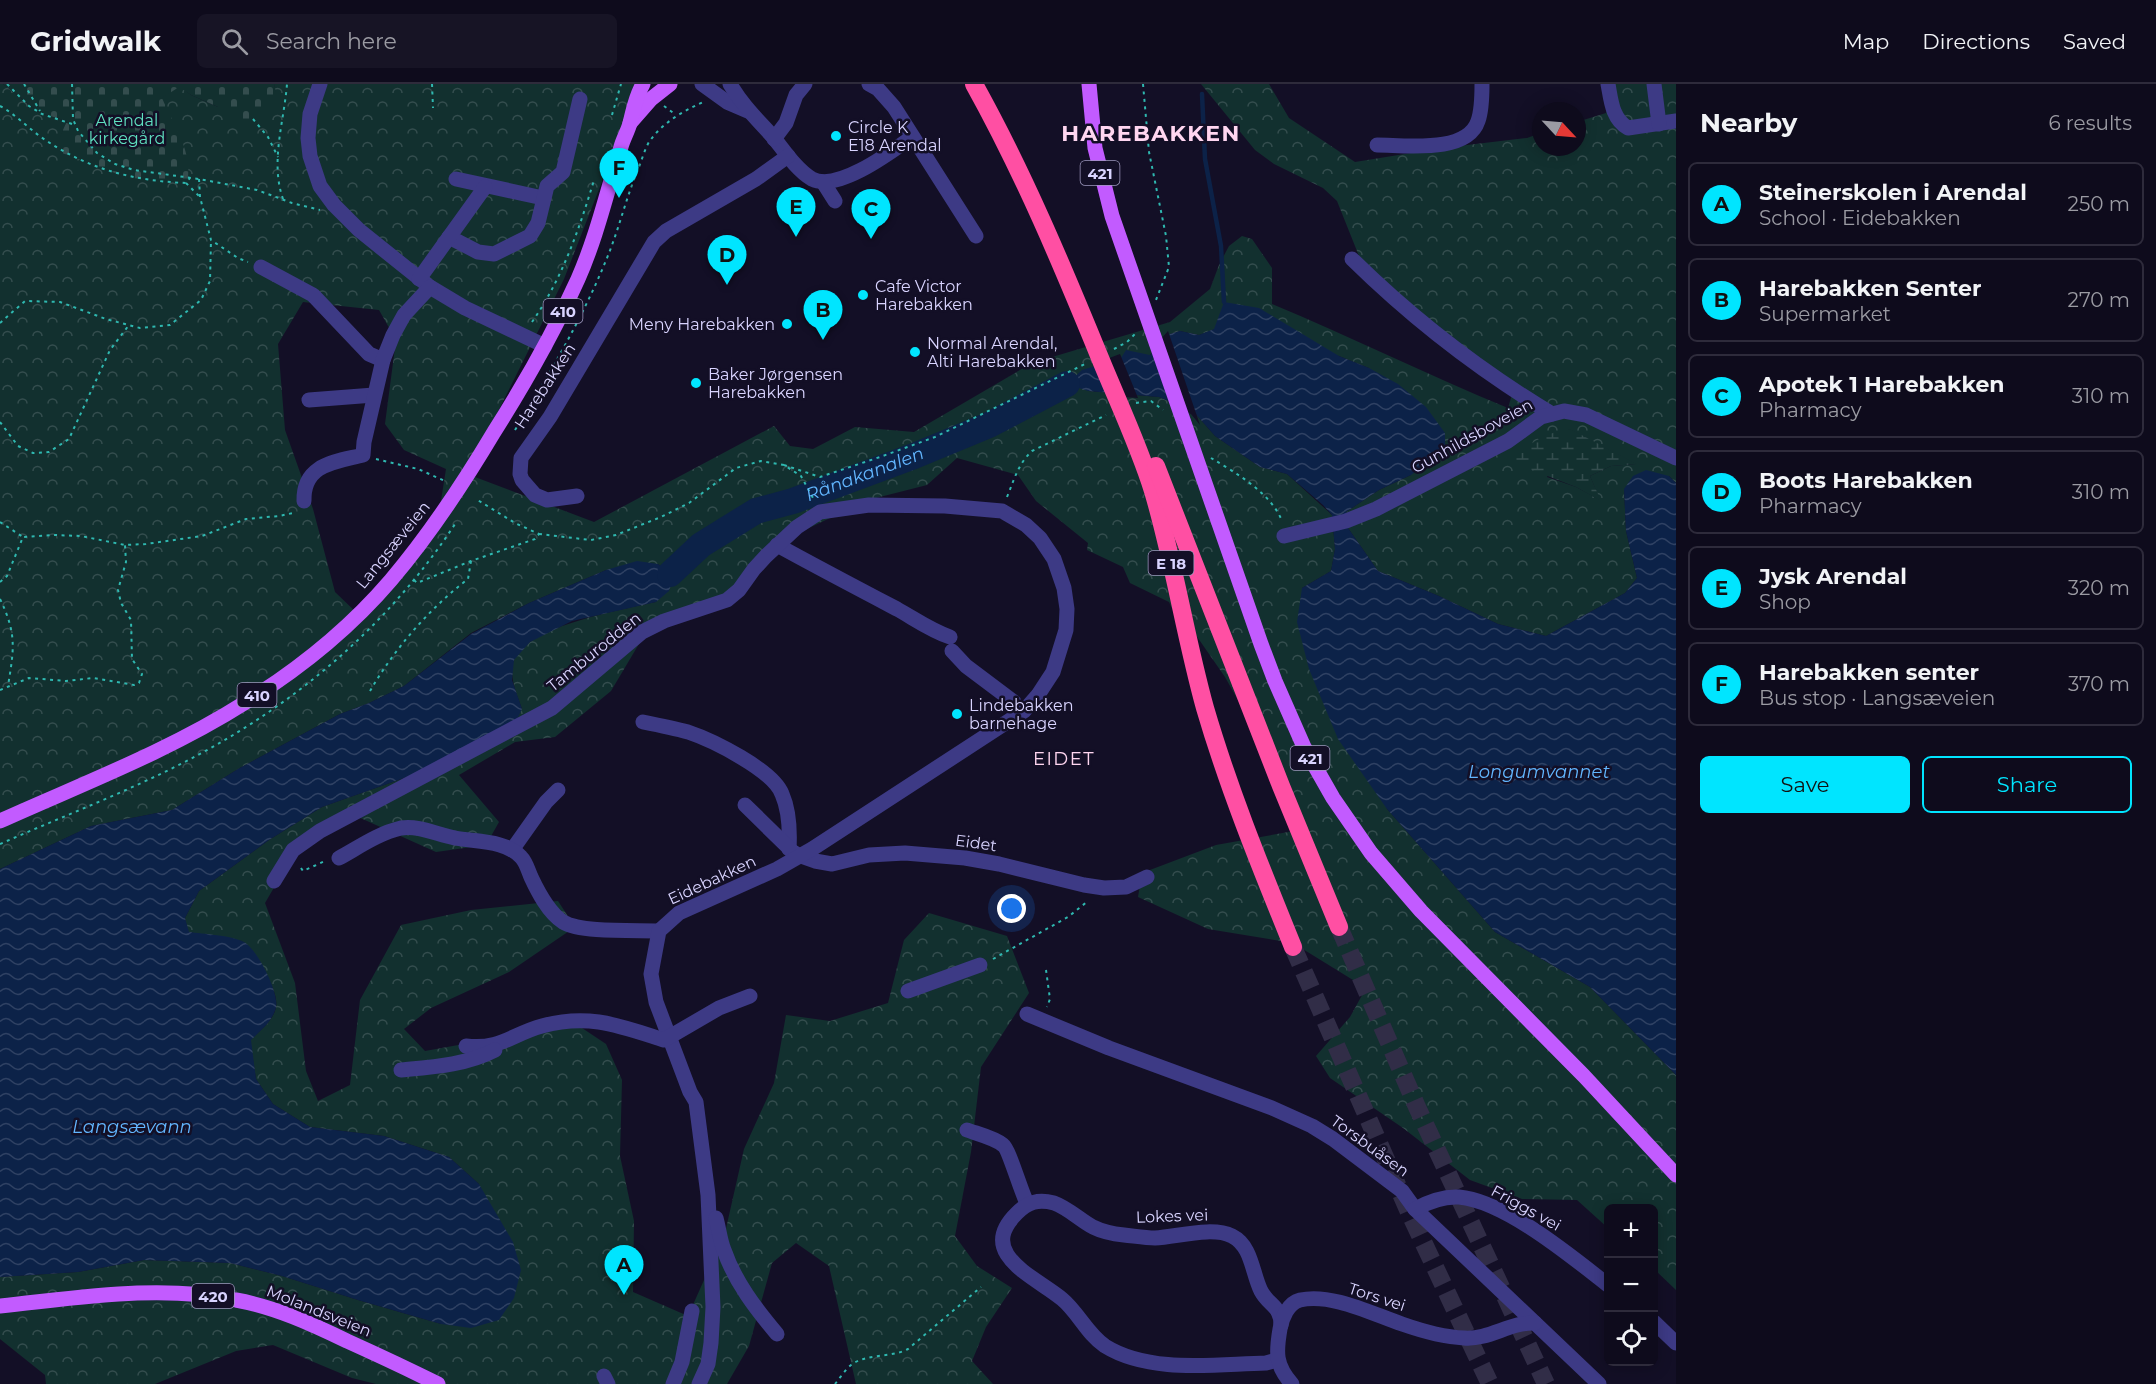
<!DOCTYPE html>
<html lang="en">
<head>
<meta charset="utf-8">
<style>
	:root { --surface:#0e0b1c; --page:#171425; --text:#f1f3f6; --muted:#9b9ba3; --line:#2e2b3b; --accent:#00e5ff }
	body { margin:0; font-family:Montserrat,sans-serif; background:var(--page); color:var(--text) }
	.controls { position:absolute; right:18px; bottom:18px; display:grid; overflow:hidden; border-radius:9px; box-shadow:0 3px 15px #0003 }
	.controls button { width:54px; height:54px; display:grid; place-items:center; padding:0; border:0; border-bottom:2px solid var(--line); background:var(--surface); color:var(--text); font:30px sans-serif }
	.compass { position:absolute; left:1532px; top:18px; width:54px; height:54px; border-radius:50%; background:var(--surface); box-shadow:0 3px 15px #0003; rotate:116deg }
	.you { position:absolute; left:1012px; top:825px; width:21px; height:21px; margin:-15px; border:4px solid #fff; border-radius:50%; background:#1a73e8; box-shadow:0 0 0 9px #1a73e833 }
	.badge { display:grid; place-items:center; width:39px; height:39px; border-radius:50%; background:var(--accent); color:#111; font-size:20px; font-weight:700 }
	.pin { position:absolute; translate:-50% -50px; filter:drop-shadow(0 2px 3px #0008) }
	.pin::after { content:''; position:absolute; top:32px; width:21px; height:18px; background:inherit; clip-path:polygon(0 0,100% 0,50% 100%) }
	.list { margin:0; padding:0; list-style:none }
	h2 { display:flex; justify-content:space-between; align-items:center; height:78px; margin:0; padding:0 24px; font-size:26px }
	h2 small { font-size:20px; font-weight:400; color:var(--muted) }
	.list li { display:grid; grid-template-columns:39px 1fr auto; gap:18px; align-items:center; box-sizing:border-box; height:84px; margin:0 12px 12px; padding:0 12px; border:2px solid var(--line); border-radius:9px }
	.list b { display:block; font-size:22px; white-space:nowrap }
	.list p { margin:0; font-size:20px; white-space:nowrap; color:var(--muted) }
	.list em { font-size:20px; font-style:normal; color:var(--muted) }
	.actions { display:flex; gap:12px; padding:18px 24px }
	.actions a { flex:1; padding:14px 0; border:2px solid var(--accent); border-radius:9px; text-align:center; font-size:21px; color:var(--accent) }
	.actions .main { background:var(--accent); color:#111 }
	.icon { flex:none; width:33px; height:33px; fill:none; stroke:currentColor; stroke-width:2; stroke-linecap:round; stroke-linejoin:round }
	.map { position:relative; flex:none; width:1676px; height:1300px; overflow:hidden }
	header { display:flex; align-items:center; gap:36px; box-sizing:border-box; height:84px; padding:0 30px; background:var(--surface); border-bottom:2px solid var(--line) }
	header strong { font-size:28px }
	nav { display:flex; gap:33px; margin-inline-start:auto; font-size:21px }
	.search { width:420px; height:54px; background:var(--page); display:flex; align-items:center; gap:15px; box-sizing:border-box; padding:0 21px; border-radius:9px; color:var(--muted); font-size:22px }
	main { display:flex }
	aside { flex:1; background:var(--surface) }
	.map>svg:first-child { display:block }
	.forest { fill:url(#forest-crowns); fill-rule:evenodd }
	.wetland { fill:url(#wetland-marsh) }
	.cemetery { fill:url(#cemetery-stones) }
	.water { fill:url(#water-waves) }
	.pier { fill:#130f26 }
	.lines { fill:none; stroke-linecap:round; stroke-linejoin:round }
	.stream { stroke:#0c2248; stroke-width:4.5 }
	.river { stroke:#0c2248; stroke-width:26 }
	.highway-tunnel { stroke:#312d47; stroke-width:18; stroke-dasharray:18 9; stroke-linecap:butt }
	.path { stroke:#2fb8b0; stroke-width:2; stroke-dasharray:3 4.5; stroke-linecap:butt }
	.minor { stroke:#3d3a85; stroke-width:15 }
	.major { stroke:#c25bff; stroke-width:15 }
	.highway { stroke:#ff4fa3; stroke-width:18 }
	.poi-dot { fill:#00e5ff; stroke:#130f26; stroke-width:2 }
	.labels { text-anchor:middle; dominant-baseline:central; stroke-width:5; stroke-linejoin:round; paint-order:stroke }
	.shield { fill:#130f26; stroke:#9e99be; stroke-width:1.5 }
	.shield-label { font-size:15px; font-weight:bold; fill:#d9d4ff }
	.park-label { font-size:16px; fill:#5fe0c0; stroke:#130f26 }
	.poi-label { font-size:16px; fill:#d9d4ff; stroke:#130f26; text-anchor:start }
	.street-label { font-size:16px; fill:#d9d4ff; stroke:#130f26 }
	.water-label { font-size:18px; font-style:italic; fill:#62b6ff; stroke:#130f26 }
	.neighbourhood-label { font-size:18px; letter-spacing:1.5px; fill:#ffd6f0; stroke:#130f26 }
	.district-label { font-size:22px; font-weight:bold; letter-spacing:1.5px; fill:#ffd6f0; stroke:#130f26 }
</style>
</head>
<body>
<header>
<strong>Gridwalk</strong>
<div class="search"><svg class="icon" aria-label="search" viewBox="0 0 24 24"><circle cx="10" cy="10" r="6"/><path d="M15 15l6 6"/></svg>Search here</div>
<nav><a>Map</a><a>Directions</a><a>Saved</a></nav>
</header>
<main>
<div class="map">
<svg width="1676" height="1300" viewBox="0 0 1676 1300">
	<defs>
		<pattern id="forest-crowns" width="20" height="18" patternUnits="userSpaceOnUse" patternTransform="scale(1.5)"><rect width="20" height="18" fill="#12302f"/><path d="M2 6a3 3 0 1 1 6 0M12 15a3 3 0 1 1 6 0" fill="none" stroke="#344d4e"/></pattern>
		<pattern id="wetland-marsh" width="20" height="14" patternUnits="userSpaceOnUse" patternTransform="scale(1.5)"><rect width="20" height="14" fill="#12302f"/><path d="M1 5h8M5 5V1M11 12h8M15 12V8" fill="none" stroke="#344d4e"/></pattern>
		<pattern id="cemetery-stones" width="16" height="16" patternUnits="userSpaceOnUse" patternTransform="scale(1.5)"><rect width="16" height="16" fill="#12302f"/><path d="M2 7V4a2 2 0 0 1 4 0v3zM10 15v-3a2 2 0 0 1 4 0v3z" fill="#344d4e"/></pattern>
		<pattern id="water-waves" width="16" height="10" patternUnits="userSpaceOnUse" patternTransform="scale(1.5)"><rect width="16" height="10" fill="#0c2248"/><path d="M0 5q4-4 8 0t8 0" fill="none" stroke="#2f4163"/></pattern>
	</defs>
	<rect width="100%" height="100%" fill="#130f26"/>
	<!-- forest -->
	<path class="forest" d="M0 0H3L40 29 67 37 55 66 177 48 161 14 179 2 191 11 218 23 276 12 274 0H640L564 195 467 390 594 438 774 342 790 362 813 365 855 343 914 348 1032 279 1170 238 1210 205 1219 181 1229 162 1242 152 1252 155 1272 184V220C1351 253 1428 291 1508 324L1513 307 1441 259 1359 172 1337 117 1323 104 1274 80 1255 66 1201 0H1269L1289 34 1355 78 1442 64 1527 54 1541 49V63H1577V38L1606 29 1607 0H1676V399L1669 392 1624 405 1626 447 1637 494 1625 509 1546 552 1498 540 1439 512 1378 487 1348 444 1346 428 1379 406 1411 391 1369 284 1339 272 1215 245 1199 251 1180 247 1170 250 1150 271 1121 274 1088 307 1159 313 1193 327 1215 352 1260 383 1287 390 1332 431 1335 465 1331 487 1302 504 1387 725 1495 848 1590 903 1676 991V1206L1654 1185V1124H1608V1144L1577 1116 1522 1115 1470 1096 1403 1044 1330 994 1316 972 1350 933 1366 904 1293 859 1208 845 1138 813 1142 789 1216 761 1299 746 1268 670 1225 593 1182 531 1176 533 1169 518 1130 499 1123 483 1087 466 1088 459 1036 417 1018 391 957 374 927 401 868 416 790 453 730 517 649 543 611 607 555 653 515 658 459 691 499 738 486 761 436 768 356 732 297 764 265 819 295 899 306 987 318 1017 350 1001 360 916 401 841 471 826 558 817 575 843 509 888 431 924 404 945 425 967 576 940 606 960 622 996 620 1072 634 1137 633 1208 688 1232 725 1149 744 1065 774 999 786 931 830 937 888 919 904 856 929 829 1007 852 1029 909 981 983 971 1068 955 1152 977 1182 1012 1204 986 1243 972 1277 993 1300H856L829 1182 796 1159 772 1179 749 1262 727 1300H376L352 1294 273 1261 236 1267 155 1300H46L45 1291 0 1255V1193L78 1188 144 1176 230 1179 282 1192 358 1216 441 1240 479 1100 449 1073 384 1052 310 1043 273 1020 256 995 250 956C260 947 274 936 276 923 280 904 252 872 242 857L188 848 185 834 199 807 269 756 322 723 404 694 522 625C517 610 508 592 514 576 529 541 622 526 656 518L670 490 658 480 606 486 529 519 471 549 404 602 369 619 340 630 238 685 172 726 91 742 0 785ZM303 218 379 226 396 256 385 340 404 366 446 385 440 423 360 532 335 508 313 425 285 346 278 260ZM1569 345 1636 380 1611 382 1590 392 1600 416 1576 403 1547 393Z"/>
	<!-- wetland -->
	<path class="wetland" d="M1570 345 1637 380 1611 382 1590 392 1601 417 1576 403 1508 377C1529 361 1542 349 1570 345Z"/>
	<!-- cemetery -->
	<path class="cemetery" d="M3 0H274L277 12 252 44 218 23 191 11 179 3 162 14C173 40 194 69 187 98L128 94 54 66 67 37 40 29Z"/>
	<!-- water -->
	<g class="water">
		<path d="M1224 218 1259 224 1339 272 1369 284 1398 300 1426 323 1445 349V364L1411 391 1379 406 1346 428 1348 444 1378 487 1439 512 1498 540 1546 552 1625 509 1637 494 1626 447 1624 405 1633 392 1646 386 1669 392 1676 399V991L1590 903 1495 848 1387 725 1338 655 1309 585 1297 538 1302 504 1331 487 1335 465 1332 431 1323 421 1287 390 1260 383 1215 352 1193 327 1159 313 1088 307 1067 300 1082 286 1121 274 1126 266 1150 271 1170 250 1180 247 1199 251 1214 245Z"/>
		<path d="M637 477 658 480 674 492 669 507 656 518 572 537 530 558 514 576 512 596 522 625 515 639 404 694 322 723 269 756 199 807 185 834 189 848C203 850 231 851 244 858 257 865 279 908 276 923 273 937 260 947 251 956L256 995 273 1020 310 1043 384 1052 449 1073 479 1100 513 1158 521 1186 514 1214 499 1236 471 1244 441 1240 358 1216 282 1192 230 1179 144 1176 78 1188 0 1193V785L91 742 172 726 238 685 340 630 369 619 404 602 471 550 529 519 606 486Z"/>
	</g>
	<!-- pier -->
	<g class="pier">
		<path d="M1168 247 1200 341 1191 330 1170 321 1151 266Z"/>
		<path d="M1120 270 1138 314 1109 312 1096 279Z"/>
	</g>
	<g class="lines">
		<!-- stream -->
		<path class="stream" d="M1202 10 1205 75 1221 162 1224 218"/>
		<!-- river -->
		<path class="river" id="s1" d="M670 490 701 461 756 427 793 417 914 372 989 341 1067 300"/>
		<!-- highway-tunnel -->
		<g class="highway-tunnel">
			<path d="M1339 843 1417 1023 1546 1300"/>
			<path d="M1293 863 1409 1128 1490 1300"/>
		</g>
		<!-- path -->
		<g class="path">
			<path d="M7 0 29 22 42 30 75 41"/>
			<path d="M24 0 40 27"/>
			<path d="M72 0 73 35 78 47 97 69 115 80 134 86 199 95 257 106 292 119 320 126"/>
			<path d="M432 0 433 24"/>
			<path d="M1143 0 1149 68 1166 152 1169 183 1156 216"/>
			<path d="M0 22C15 30 27 43 41 53 85 84 132 97 186 99L190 94"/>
			<path d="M664 22 676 31"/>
			<path d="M612 31 621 0"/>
			<path d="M253 35 268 53 278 73"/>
			<path d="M199 95 200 113 211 156 238 174 248 178"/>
			<path d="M186 99 200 113"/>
			<path d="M283 115C270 78 284 38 287 0"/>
			<path d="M532 238C562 195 579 146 594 96"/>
			<path d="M0 239 25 217 60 218 106 235 140 244 170 241 201 216 210 197 211 156"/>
			<path d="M1114 265 1127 258 1136 249"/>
			<path d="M1136 319 1151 317 1163 326"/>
			<path d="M0 338 18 362 33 369 49 368 69 355 110 266 129 241"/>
			<path d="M515 346C550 289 584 232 609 169 620 141 627 111 639 83 642 75 645 65 649 58 663 38 682 28 703 18"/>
			<path d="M1211 374C1236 389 1271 409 1282 437"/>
			<path d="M376 375 418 385 445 397"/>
			<path d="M784 381 820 393 880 373 935 353 1085 280"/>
			<path d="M1007 413C1014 396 1018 380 1032 367L1106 331"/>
			<path d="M0 438 23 453"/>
			<path d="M539 450 591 456 616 451 661 433 689 419 736 384 761 377 784 381 801 392 813 414"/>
			<path d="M414 496 417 499 471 477 535 455 539 450 515 439 476 415"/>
			<path d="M0 498 7 492 23 453 54 451 81 452 125 461 146 460 202 452 246 435 279 432 293 429 295 427"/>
			<path d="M0 515C17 550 14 565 8 602"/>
			<path d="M0 606 29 594 66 597 93 594 134 601 139 599 142 590 132 575 131 536 121 519 118 506 126 478 125 461"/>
			<path d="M370 607C395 564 429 525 468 495L471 477"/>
			<path d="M0 760C75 727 153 698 223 657 317 602 398 528 457 437"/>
			<path d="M301 784 303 787 325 777"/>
			<path d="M993 875 1068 833 1088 817"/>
			<path d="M1046 886 1050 915 1047 923"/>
			<path d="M835 1300C840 1294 845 1286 851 1281 867 1269 891 1274 908 1265L981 1203"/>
		</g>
		<!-- minor -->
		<g class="minor">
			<path d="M320 0 310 30 308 54 310 72 320 102 334 121 359 146 430 203 465 224 545 262"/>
			<path d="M702 0 727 18 748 27"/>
			<path d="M730 0C742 21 758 36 774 54 785 68 797 86 812 95 838 108 891 68 912 53"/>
			<path d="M869 0 878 5 894 23 976 152"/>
			<path d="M1608 0C1611 16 1612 35 1628 44L1676 37"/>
			<path d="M1654 0 1659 40"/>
			<path d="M774 55 786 39 796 11 805 0"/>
			<path d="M1377 61C1405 61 1467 70 1478 37 1482 26 1482 12 1482 0"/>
			<path d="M456 95 543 114"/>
			<path d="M823 98 835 117"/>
			<path d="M449 153 478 168 494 170 530 152 538 139 547 102 563 88 580 15"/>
			<path d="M1352 175C1413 235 1479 286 1552 330"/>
			<path d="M261 183 313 211 369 270 383 276"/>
			<path d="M419 195 485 103"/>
			<path d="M309 316 374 311"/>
			<path d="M577 412 547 416 535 411 522 396 520 390 521 374 550 333 654 158 666 147 756 95 788 72"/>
			<path d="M304 417C303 380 335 378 363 371L364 358 383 276 393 251 404 231 430 203"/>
			<path d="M1284 452 1346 437 1376 425 1508 357 1541 333 1564 327 1586 331 1676 374"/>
			<path d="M777 461C817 483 857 504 897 525 915 535 930 546 950 553"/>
			<path d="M952 567 966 582 1014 618"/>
			<path d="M643 638C658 641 673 644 688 648 712 656 773 686 782 710 789 726 790 747 789 765"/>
			<path d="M745 721 793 768 798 771 815 777 832 780 869 771 905 769 965 774 999 780 1084 801 1104 804 1126 803 1147 793"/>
			<path d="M512 766 546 718 558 706"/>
			<path d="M339 774C359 763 379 749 401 744 419 741 438 751 455 754 475 758 506 756 521 773 526 778 528 786 531 793 538 808 548 828 563 838 581 849 636 846 659 847"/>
			<path d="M274 797 293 766 320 747 552 624 642 548 664 537 727 516 739 506 754 485 766 472 797 443 820 428 869 421 945 422 1002 427 1026 441 1040 454 1054 475 1064 504 1067 525 1066 546 1053 588 1038 611 1024 627 812 765 777 785 679 829 659 847 651 890 656 918 690 1008 696 1018 708 1111 713 1223 711 1259 708 1280 699 1300"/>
			<path d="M908 907 980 881"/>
			<path d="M1027 930 1109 964 1272 1024 1312 1042 1333 1055 1402 1107 1415 1125 1599 1300"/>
			<path d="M466 962C501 966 512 950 542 942 589 929 620 942 664 956L719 924 750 912"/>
			<path d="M401 986C433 983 466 981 495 966"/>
			<path d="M967 1046C978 1050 995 1054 1003 1061 1009 1065 1021 1108 1027 1119"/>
			<path d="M1415 1125C1428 1118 1443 1112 1459 1113 1505 1117 1572 1173 1608 1201"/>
			<path d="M716 1134C719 1145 720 1156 724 1166 735 1198 756 1225 777 1250"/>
			<path d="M1654 1238 1676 1259"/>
			<path d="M1277 1276 1266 1279C1215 1280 1150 1290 1105 1262 1087 1250 1078 1228 1062 1215 1036 1193 975 1170 1017 1129 1028 1118 1038 1115 1054 1119 1068 1124 1080 1136 1093 1143 1101 1147 1114 1150 1124 1151 1134 1152 1145 1154 1155 1154 1177 1153 1212 1142 1232 1152 1252 1162 1252 1189 1261 1207 1269 1222 1281 1222 1281 1241"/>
			<path d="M604 1292 608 1300"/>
			<path d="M673 1300 682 1278 692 1227"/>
			<path d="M1292 1300C1275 1281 1276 1268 1280 1245 1282 1234 1288 1219 1300 1216 1332 1209 1372 1230 1402 1240 1422 1247 1443 1253 1464 1254 1489 1256 1510 1238 1535 1239"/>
		</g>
		<!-- major -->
		<g class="major">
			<path d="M1089 0 1095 64 1112 132 1261 560 1275 597 1304 663 1333 714 1371 769 1421 827 1584 992 1676 1091"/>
			<path d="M630 39 651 15 670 0"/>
			<path d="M0 737C82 700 169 667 246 618 299 585 350 544 391 496 430 450 463 400 494 348 525 299 554 248 578 195 597 152 607 107 621 63 623 55 628 47 630 39 634 24 635 14 643 0"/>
			<path d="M0 1222C78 1214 158 1200 236 1216 275 1223 312 1240 347 1257 378 1271 408 1285 438 1300"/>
		</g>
		<!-- highway -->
		<g class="highway">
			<path d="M974 0C1023 88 1062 181 1100 274 1118 318 1139 362 1153 407 1174 478 1185 552 1205 624 1229 706 1261 784 1293 863"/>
			<path d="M1156 382 1281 702 1339 843"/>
		</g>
	</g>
	<!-- markers -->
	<g class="poi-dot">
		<circle cx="836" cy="52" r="6"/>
		<circle cx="863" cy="211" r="6"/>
		<circle cx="787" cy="240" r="6"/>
		<circle cx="915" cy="268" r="6"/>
		<circle cx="696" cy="299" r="6"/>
		<circle cx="957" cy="630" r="6"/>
	</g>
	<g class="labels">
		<!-- shield labels -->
		<g class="shield">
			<rect x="1080.5" y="77" width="39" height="24" rx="4.5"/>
			<rect x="543.5" y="215" width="39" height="24" rx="4.5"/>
			<rect x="1148.5" y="467" width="45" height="24" rx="4.5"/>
			<rect x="237.5" y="599" width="39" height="24" rx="4.5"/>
			<rect x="1290.5" y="662" width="39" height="24" rx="4.5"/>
			<rect x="192" y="1200" width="42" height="24" rx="4.5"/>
		</g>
		<g class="shield-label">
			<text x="1100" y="89">421</text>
			<text x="563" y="227">410</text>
			<text x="1171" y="479">E 18</text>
			<text x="257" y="611">410</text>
			<text x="1310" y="674">421</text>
			<text x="213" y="1212">420</text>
		</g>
		<!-- park labels -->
		<g class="park-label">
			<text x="127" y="36">Arendal<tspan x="127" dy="18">kirkegård</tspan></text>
		</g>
		<!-- poi labels -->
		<g class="poi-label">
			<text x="848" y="43">Circle K<tspan x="848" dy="18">E18 Arendal</tspan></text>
			<text x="875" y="202">Cafe Victor<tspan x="875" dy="18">Harebakken</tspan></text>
			<text x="775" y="240" text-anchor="end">Meny Harebakken</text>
			<text x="927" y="259">Normal Arendal,<tspan x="927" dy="18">Alti Harebakken</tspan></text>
			<text x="708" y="290">Baker Jørgensen<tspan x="708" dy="18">Harebakken</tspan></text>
			<text x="969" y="621">Lindebakken<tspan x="969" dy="18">barnehage</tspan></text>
		</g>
		<!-- street labels -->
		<g class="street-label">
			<text transform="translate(545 302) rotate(-57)">Harebakken</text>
			<text transform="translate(1472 352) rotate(-29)">Gunhildsboveien</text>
			<text transform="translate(393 461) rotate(-51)">Langsæveien</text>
			<text transform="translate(594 568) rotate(-39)">Tamburodden</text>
			<text transform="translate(976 759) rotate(8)">Eidet</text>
			<text transform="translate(712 796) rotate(-25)">Eidebakken</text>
			<text transform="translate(1370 1062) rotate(36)">Torsbuåsen</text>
			<text transform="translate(1526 1124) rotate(29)">Friggs vei</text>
			<text transform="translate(1172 1132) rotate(-2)">Lokes vei</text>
			<text transform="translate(1377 1213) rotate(18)">Tors vei</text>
			<text transform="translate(319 1227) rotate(22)">Molandsveien</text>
		</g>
		<!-- water labels -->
		<g class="water-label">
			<text stroke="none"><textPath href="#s1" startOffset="222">Rånakanalen</textPath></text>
			<text x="1539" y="688">Longumvannet</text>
			<text x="132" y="1043">Langsævann</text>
		</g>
		<!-- neighbourhood labels -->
		<g class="neighbourhood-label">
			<text x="1064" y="675">EIDET</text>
		</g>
		<!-- district labels -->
		<g class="district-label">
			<text x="1151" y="49">HAREBAKKEN</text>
		</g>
	</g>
</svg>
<div class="controls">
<button>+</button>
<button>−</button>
<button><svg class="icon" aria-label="locate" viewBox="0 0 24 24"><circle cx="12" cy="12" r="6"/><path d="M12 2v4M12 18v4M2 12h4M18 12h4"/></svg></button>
</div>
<svg class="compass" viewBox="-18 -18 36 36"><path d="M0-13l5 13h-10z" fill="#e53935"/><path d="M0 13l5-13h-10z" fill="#9b9ba3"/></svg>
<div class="you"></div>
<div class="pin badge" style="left:624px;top:1211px">A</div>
<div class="pin badge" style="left:823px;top:256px">B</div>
<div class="pin badge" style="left:871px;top:155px">C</div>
<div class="pin badge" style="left:727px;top:201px">D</div>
<div class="pin badge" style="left:796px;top:153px">E</div>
<div class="pin badge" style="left:619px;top:114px">F</div>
</div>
<aside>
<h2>Nearby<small>6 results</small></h2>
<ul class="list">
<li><span class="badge">A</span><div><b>Steinerskolen i Arendal</b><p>School · Eidebakken</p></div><em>250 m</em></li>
<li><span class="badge">B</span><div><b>Harebakken Senter</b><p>Supermarket</p></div><em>270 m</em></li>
<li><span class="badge">C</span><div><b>Apotek 1 Harebakken</b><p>Pharmacy</p></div><em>310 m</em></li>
<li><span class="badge">D</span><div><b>Boots Harebakken</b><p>Pharmacy</p></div><em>310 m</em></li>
<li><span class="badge">E</span><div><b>Jysk Arendal</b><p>Shop</p></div><em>320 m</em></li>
<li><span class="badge">F</span><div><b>Harebakken senter</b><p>Bus stop · Langsæveien</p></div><em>370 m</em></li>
</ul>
<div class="actions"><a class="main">Save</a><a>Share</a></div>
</aside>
</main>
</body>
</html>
